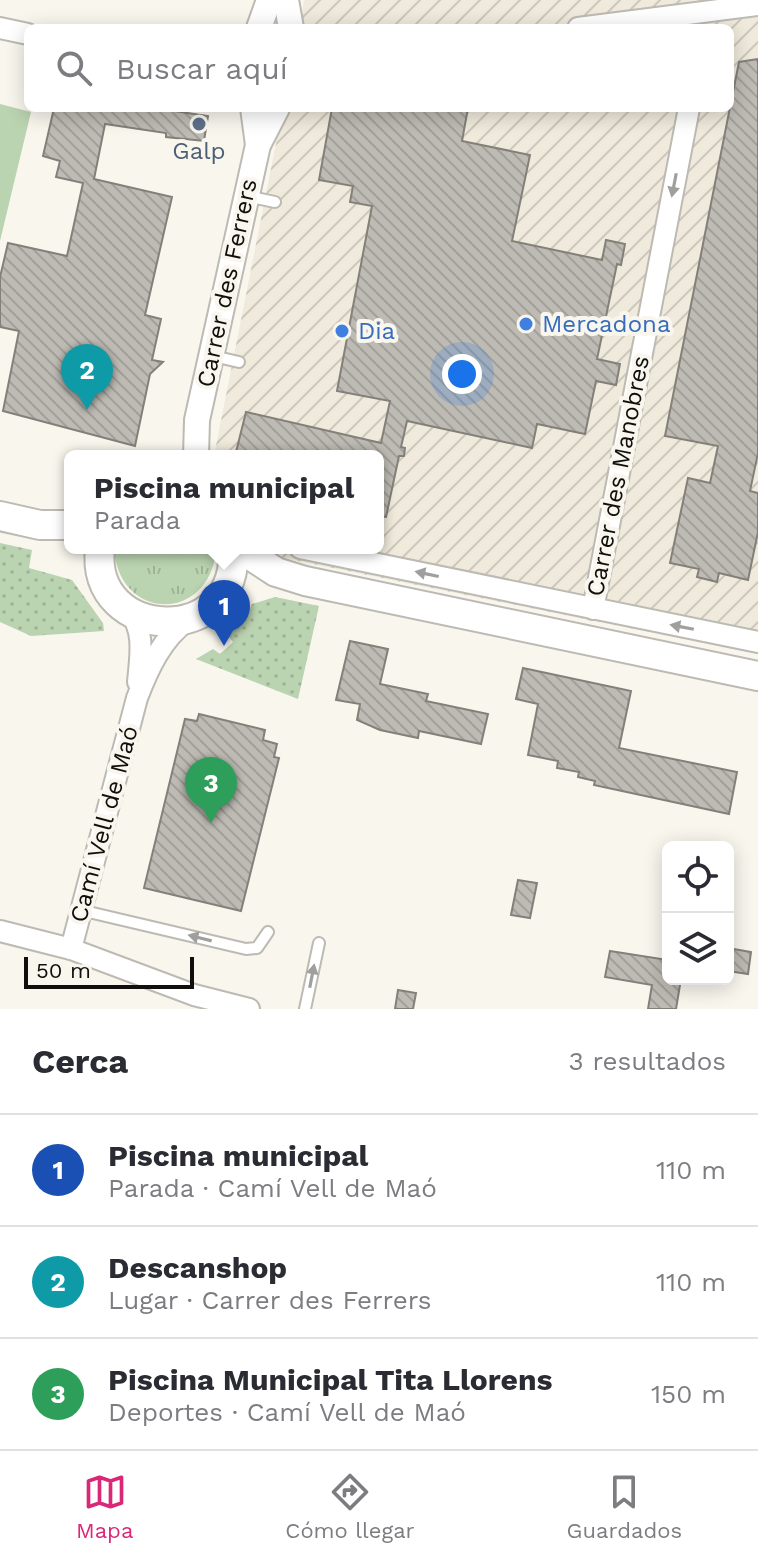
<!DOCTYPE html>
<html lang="es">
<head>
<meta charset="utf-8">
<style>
	:root { --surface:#fff; --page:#f2f2f3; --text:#2b2b33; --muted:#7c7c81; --line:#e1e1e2; --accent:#db2777 }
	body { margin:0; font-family:"Work Sans",sans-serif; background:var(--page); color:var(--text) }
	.controls { position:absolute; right:24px; bottom:24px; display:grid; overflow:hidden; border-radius:12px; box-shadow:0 4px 20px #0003 }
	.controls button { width:72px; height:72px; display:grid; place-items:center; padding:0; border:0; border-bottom:2px solid var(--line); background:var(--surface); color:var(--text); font:40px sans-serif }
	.scale { position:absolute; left:24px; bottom:20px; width:170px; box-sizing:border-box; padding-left:8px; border:4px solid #100f0d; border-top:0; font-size:22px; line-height:28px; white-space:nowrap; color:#100f0d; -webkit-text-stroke:6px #f9f6ee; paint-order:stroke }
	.you { position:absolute; left:462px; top:374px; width:28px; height:28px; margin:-20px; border:6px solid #fff; border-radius:50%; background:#1a73e8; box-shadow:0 0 0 12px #1a73e833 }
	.badge { display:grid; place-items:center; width:52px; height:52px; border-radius:50%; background:var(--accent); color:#fff; font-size:26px; font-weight:700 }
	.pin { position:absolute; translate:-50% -66px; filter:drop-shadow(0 2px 4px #0008) }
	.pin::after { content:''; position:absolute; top:42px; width:28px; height:24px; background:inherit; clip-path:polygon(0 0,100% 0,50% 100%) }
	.popup { position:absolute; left:64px; top:450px; width:320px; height:104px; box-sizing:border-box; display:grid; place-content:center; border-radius:12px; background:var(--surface); filter:drop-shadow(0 2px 6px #0005); font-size:26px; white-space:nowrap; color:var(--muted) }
	.popup b { font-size:30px; color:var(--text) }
	.popup::after { content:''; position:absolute; left:50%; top:100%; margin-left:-16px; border:16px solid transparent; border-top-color:var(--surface) }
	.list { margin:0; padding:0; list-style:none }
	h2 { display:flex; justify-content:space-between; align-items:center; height:104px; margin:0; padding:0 32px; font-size:34px }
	h2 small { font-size:26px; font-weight:400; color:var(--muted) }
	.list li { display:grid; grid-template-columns:52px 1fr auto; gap:24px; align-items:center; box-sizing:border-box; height:112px; padding:0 32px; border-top:2px solid var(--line) }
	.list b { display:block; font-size:30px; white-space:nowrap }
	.list p { margin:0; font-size:26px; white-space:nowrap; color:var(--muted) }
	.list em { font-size:26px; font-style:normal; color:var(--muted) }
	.icon { flex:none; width:44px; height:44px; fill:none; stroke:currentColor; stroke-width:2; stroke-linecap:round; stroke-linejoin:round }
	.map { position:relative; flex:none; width:758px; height:1009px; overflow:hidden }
	.search { position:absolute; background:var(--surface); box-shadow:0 4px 20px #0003; left:24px; right:24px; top:24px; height:88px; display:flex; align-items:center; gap:20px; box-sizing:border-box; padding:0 28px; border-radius:12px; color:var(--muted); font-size:30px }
	.sheet { height:440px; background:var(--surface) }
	nav { display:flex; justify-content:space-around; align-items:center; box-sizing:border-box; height:112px; border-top:2px solid var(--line); background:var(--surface); font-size:22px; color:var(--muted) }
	nav a { display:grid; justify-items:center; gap:4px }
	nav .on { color:var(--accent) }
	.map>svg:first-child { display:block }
	.industrial { fill:url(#industrial-furrows) }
	.grass { fill:url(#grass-tufts) }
	.park { fill:url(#park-dots) }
	.pitch { fill:#bad3b0 }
	.building { fill:url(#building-back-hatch); stroke:#83807a; stroke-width:2 }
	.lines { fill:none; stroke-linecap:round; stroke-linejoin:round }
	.service-casing { stroke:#bdbab3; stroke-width:14 }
	.minor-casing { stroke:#bdbab3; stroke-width:24 }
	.tertiary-casing { stroke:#bdbab3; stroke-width:28 }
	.secondary-casing { stroke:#bdbab3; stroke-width:32 }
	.service { stroke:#fff; stroke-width:10 }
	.minor { stroke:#fff; stroke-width:20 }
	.tertiary { stroke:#fff; stroke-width:24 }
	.secondary { stroke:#fff; stroke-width:28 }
	.oneway { fill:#9f9f9e }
	.service-dot { fill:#5c6f8a; stroke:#f9f6ee; stroke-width:3 }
	.shop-dot { fill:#3f7fe0; stroke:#f9f6ee; stroke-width:3 }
	.labels { text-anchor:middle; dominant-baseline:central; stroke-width:8; stroke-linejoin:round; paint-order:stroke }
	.service-label { font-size:24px; fill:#4e5e75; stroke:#f9f6ee }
	.street-label { font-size:24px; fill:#100f0d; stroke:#f9f6ee }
	.shop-label { font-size:24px; fill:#366cbe; stroke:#f9f6ee; text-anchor:start }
</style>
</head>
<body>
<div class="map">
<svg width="758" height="1009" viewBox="0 0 758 1009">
	<defs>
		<pattern id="industrial-furrows" width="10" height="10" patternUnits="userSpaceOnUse" patternTransform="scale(2)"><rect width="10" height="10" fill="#efeadb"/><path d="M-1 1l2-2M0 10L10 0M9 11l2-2" fill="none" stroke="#ccc8bb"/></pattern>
		<pattern id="grass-tufts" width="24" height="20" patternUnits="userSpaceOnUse" patternTransform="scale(2)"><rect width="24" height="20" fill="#bad3b0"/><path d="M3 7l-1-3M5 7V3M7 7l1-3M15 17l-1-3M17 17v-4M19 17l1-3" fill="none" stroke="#9fb496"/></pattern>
		<pattern id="park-dots" width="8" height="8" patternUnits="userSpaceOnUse" patternTransform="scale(2)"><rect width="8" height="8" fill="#bad3b0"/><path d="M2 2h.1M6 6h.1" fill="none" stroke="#9fb496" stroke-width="1.8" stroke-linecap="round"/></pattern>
		<pattern id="building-back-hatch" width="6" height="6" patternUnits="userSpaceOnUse" patternTransform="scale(2)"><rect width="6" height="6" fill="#bebbb4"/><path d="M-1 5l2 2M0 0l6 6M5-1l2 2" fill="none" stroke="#a2a09a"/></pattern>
	</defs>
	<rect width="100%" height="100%" fill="#f9f6ee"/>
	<!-- industrial -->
	<path class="industrial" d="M304 0H758V654L283 558 277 548H378V456H214L283 108H730V28H300Z"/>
	<!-- grass -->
	<path class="grass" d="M114 548H215L216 551C208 624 118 621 114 548Z"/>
	<!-- park -->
	<g class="park">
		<path d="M0 543 32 550 29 568 72 580 103 623 104 631 31 636 0 622Z"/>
		<path d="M275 597 319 606 298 699 196 659 213 649 220 654 233 642 228 636C234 625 248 616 252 604Z"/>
	</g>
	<!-- pitch -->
	<path class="pitch" d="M0 104 31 112 0 241Z"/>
	<!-- building -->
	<g class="building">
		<path d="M758 59V453L750 491 758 493V532L748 580 719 573 717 582 697 577 699 569 670 563 688 478 710 483 718 446 665 436 739 62Z"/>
		<path d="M54 108H154L208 116 204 141 166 137V133L105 124 94 179 172 197 145 315 161 319 152 360 163 362 150 374 135 446 3 411 19 331 0 327V277L8 243 67 256 83 183 56 177 60 161 43 156Z"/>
		<path d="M332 108H468L462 141 530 155 512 241 602 260 606 240 625 244 621 265 617 264 597 359 620 364 616 385 596 381 585 434 537 424 532 448 407 421 401 447 405 448 404 456H399L386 517 378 516V456H235L246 412 381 443 390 401 337 391 372 206 350 202 353 186 319 180Z"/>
		<path d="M350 641 388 649 380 684 428 694 426 701 488 714 481 744 419 731 418 738 380 730 357 720 360 704 336 700Z"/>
		<path d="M523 668 631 691 619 748 737 772 729 814 594 785 595 781 578 777 579 772 557 768 558 761 528 755 538 704 516 699Z"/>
		<path d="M199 714 265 730 263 740 277 744 274 757 279 758 241 911 144 888 185 719 197 721Z"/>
		<path d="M518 880 537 883 530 918 511 915Z"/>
		<path d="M728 948 751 952 748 974 728 971Z"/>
		<path d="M610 951 668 960V979H681L676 1009H648L652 985 605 977Z"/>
		<path d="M398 990 416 993 413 1009H395Z"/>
	</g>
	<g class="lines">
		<defs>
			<g id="service">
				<path d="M246 196 275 202"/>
				<path d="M213 356 239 362"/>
				<path d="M80 910 246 949 257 948 268 932"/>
				<path d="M305 1009 319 943"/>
			</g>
			<g id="minor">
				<path d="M0 28 28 34"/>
				<path d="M578 28 758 5"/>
				<path d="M300 548 758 642"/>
				<path d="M593 609 689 108"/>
				<path d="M128 610C146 630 140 658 138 682"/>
				<path d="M0 931 71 949 194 995 249 1009"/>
				<path d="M71 949 137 698C148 669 162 638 188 620"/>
			</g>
			<g id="tertiary">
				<path d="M286 0 291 28"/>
				<path d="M259 28 269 0"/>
				<path d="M253 108 258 145"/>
				<path d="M196 456 197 420 258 145 277 108"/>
			</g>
			<g id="secondary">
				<path d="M0 516 40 525H70"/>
				<path d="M100 548C89 643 241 649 233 548"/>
				<path d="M239 548 276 572 305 581 758 676"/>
			</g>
		</defs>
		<!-- service casing -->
		<use href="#service" class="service-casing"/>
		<!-- minor casing -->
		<use href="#minor" class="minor-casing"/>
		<!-- tertiary casing -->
		<use href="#tertiary" class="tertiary-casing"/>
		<!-- secondary casing -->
		<use href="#secondary" class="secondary-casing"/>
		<!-- service -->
		<use href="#service" class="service"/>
		<!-- minor -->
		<use href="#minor" class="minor"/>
		<!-- tertiary -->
		<use href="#tertiary" class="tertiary"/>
		<!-- secondary -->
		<use href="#secondary" class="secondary"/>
	</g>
	<!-- one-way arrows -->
	<defs><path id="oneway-solid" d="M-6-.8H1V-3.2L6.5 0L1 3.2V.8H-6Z" transform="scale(2)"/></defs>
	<g class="oneway">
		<use href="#oneway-solid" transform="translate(674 185) rotate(101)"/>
		<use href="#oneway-solid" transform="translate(427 574) rotate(-168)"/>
		<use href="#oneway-solid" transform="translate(682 627) rotate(-169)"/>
		<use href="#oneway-solid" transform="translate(200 938) rotate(-166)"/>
		<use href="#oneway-solid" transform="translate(312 976) rotate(-79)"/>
	</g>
	<!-- markers -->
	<circle class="service-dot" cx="199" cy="124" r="8"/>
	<g class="shop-dot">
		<circle cx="526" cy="324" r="8"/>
		<circle cx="342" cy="331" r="8"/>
	</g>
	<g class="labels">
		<!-- service labels -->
		<g class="service-label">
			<text x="199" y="151">Galp</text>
		</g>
		<!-- street labels -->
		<g class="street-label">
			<text transform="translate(227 283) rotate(-78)">Carrer des Ferrers</text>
			<text transform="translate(618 476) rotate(-79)">Carrer des Manobres</text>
			<text transform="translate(104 824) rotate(-75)">Camí Vell de Maó</text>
		</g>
		<!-- shop labels -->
		<g class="shop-label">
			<text x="542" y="324">Mercadona</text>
			<text x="358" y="331">Dia</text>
		</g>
	</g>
</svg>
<div class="controls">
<button><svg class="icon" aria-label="locate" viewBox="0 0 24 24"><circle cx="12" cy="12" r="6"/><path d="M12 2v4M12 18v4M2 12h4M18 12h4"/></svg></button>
<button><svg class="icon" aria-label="layers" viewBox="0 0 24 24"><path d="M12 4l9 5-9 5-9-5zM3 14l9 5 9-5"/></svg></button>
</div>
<div class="scale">50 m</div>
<div class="you"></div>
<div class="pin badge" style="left:224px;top:646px;background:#1a4fb4">1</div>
<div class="popup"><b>Piscina municipal</b>Parada</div>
<div class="pin badge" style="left:87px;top:410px;background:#0f9aa8">2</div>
<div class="pin badge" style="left:211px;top:823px;background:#2e9e5b">3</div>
<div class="search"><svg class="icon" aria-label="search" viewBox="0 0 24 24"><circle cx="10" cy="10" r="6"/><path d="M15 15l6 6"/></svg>Buscar aquí</div>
</div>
<section class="sheet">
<h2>Cerca<small>3 resultados</small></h2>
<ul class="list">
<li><span class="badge" style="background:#1a4fb4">1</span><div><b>Piscina municipal</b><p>Parada · Camí Vell de Maó</p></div><em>110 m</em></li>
<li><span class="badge" style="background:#0f9aa8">2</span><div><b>Descanshop</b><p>Lugar · Carrer des Ferrers</p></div><em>110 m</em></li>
<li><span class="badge" style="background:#2e9e5b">3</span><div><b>Piscina Municipal Tita Llorens</b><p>Deportes · Camí Vell de Maó</p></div><em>150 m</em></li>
</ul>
</section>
<nav>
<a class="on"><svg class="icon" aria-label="map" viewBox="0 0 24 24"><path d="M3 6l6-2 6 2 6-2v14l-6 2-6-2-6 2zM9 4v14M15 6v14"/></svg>Mapa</a>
<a><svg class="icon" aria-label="directions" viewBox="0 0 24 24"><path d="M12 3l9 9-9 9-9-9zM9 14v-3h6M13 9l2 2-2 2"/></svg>Cómo llegar</a>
<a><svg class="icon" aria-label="saved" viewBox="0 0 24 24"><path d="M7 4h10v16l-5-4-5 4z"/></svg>Guardados</a>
</nav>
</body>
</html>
